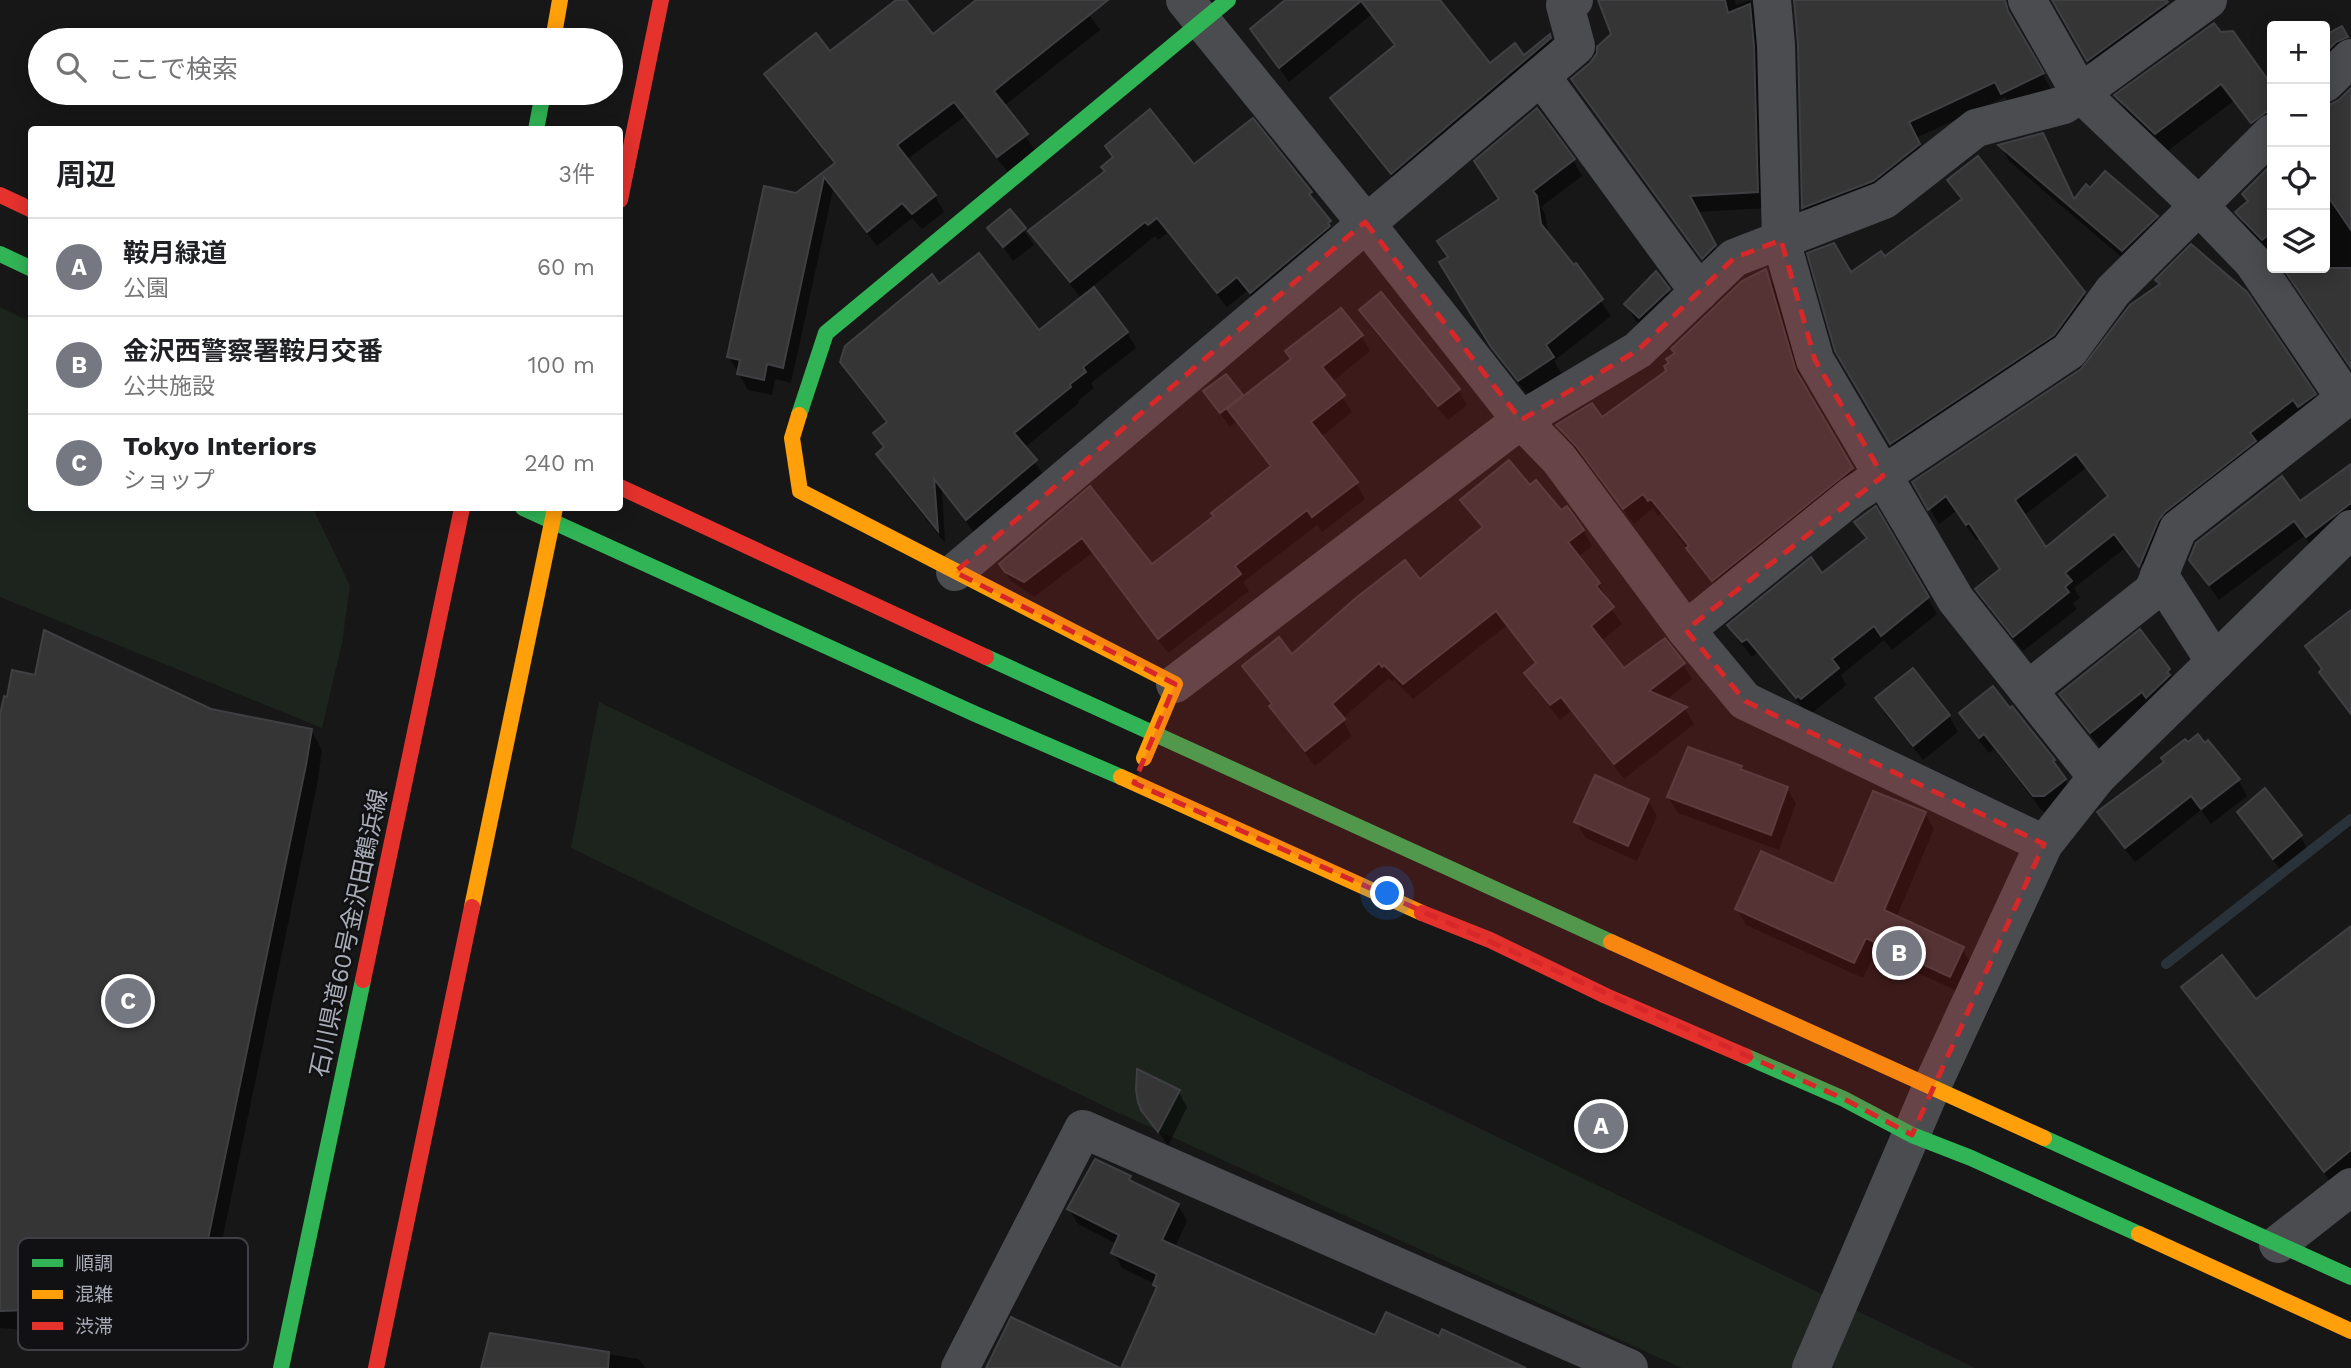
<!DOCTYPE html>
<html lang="ja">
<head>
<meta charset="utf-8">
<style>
	:root { --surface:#fff; --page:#f2f2f2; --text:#202124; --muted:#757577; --line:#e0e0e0; --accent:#757880 }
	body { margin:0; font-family:"Work Sans","Noto Sans JP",sans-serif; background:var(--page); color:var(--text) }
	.controls { position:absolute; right:21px; top:21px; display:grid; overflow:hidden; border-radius:7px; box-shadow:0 4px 18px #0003 }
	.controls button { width:63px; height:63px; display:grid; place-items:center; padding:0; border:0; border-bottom:2px solid var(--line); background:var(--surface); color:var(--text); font:35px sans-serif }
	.you { position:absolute; left:1388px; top:894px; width:24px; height:24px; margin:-18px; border:5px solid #fff; border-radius:50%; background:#1a73e8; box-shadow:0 0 0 10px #1a73e833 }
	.badge { display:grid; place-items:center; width:46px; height:46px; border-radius:50%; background:var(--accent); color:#fff; font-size:23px; font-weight:700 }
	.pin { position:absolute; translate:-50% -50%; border:4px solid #fff; box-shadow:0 2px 7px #0006 }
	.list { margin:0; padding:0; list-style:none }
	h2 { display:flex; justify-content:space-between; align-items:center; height:91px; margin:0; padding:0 28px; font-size:30px }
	h2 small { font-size:23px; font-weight:400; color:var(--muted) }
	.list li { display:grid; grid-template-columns:46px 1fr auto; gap:21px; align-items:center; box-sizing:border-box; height:98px; padding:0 28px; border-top:2px solid var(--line) }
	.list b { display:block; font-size:26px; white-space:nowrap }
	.list p { margin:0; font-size:23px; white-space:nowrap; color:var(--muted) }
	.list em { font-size:23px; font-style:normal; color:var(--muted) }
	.icon { flex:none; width:38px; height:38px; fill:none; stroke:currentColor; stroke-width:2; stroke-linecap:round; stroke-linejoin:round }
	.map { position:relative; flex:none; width:2351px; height:1368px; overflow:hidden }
	.search { position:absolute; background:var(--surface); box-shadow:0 4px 18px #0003; left:28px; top:28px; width:595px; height:77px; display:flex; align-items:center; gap:18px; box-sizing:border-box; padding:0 24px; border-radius:38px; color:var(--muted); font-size:26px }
	.panel { position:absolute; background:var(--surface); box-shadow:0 4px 18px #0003; left:28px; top:126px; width:595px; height:385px; border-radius:7px }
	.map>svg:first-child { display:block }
	.green { fill:#1d241e }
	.shadow { fill:#0007; fill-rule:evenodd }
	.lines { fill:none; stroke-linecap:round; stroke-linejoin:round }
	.stream { stroke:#2a3239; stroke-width:10 }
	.building { fill:#353536; stroke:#3f4043; stroke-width:2; fill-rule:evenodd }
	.street { stroke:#4b4c50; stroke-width:38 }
	.fast { stroke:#30b455; stroke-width:16 }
	.slow { stroke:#ff9f0a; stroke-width:16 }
	.jam { stroke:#e5322d; stroke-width:16 }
	.marked { fill:#d62828; fill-opacity:0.2; stroke:#d62828; stroke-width:5; stroke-dasharray:14 9; stroke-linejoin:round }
	.labels { text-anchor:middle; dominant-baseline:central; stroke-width:5; stroke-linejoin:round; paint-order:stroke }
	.street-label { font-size:24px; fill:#a8adb8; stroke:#111113 }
	.key { fill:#111113; stroke:#3e4045; stroke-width:2 }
	.key-label { font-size:19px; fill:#a8adb8 }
</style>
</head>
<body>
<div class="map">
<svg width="2351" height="1368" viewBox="0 0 2351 1368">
	<rect width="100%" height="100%" fill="#171717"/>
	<!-- green -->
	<g class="green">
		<path d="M0 307 31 322 32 508H313L350 586 342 643 322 728 0 597Z"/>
		<path d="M599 702 1975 1368H1682L1110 1109 571 848Z"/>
	</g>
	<!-- shadow -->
	<g class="shadow">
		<path d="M898 0H904L933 36 979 0H1079L1100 30 1004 106 1035 150 1008 172 964 117 906 160 935 196 944 212 922 229 912 218 877 246 833 190 791 383 775 379 772 395 748 390 729 357 796 195 835 165 775 90 766 74 830 54Z"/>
		<path d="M1288 0H1435L1490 66 1524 58 1550 36 1558 51 1401 189 1341 114 1332 98 1396 47 1371 15 1289 82 1252 29Z"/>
		<path d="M1600 0H1735L1736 5 1750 0 1759 16 1766 208 1697 212 1723 262 1712 273 1582 95 1573 80 1591 64 1613 35Z"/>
		<path d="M1796 0H1988L2015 23 2051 90 2012 109 2005 97 1916 138 1927 161 1813 223 1804 208 1800 43Z"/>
		<path d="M2053 0H2163L2175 19 2097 76Z"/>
		<path d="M2341 28 2351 45 2325 77V37Z"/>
		<path d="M2195 39 2239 97 2166 152 2128 115 2117 96Z"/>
		<path d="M2351 91V328L2295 284 2283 268H2325V106H2331Z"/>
		<path d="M2001 146 2074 201 2156 217 2165 233 2132 266 2009 161Z"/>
		<path d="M1573 160 1582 176 1541 207 1545 214 1549 237 1573 268 1576 266 1611 316 1554 361 1562 374 1533 393H1526L1506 367 1450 279 1449 258 1440 241Z"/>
		<path d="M1194 166 1311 193 1338 238 1260 308 1247 291 1227 307 1167 233 1158 240 1155 236 1092 287 1127 332 1136 348 1091 383 1094 388 1078 401 1079 403 1024 448 1045 477 976 535 942 490 945 543 887 470 878 454 885 449 876 433 887 424 851 378 842 362 939 286 1039 333 1082 299 1040 247 1031 232Z"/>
		<path d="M2272 166V255L2246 228 2237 212 2249 202 2244 194Z"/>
		<path d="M1949 181 2083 293 2093 309 1900 459 1837 351 1851 274 1884 258 1962 201Z"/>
		<path d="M1010 211 1034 245 1013 261 990 228Z"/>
		<path d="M1766 271 1775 287 1804 388 1861 485 1723 595 1661 514 1658 516 1653 508 1634 524 1588 462 1567 441 1558 425 1602 419 1669 371Z"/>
		<path d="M2158 280 2314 395 2323 410 2148 580 2124 549 2074 588 2080 598 2073 603 2077 609 2023 651 1986 605 1977 589 2001 570 1980 538 1976 540 1956 511 1939 524 1914 482 2083 370 2161 286ZM2086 468 2109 498 2045 549 2023 516Z"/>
		<path d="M1668 290 1677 306 1649 333 1635 320 1626 304Z"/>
		<path d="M1361 310 1458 390 1467 405 1448 420 1370 326Z"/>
		<path d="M1361 336 1370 351 1332 382 1352 412 1321 437 1356 483 1365 499 1322 532 1317 525 1243 582 1249 591 1168 653 1092 553 1034 597 1010 580 1001 564 1090 488 1152 566 1216 517 1272 468 1236 422 1230 427 1205 392 1241 396 1242 399Z"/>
		<path d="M2351 482V525L2316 552 2304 536 2219 600 2191 560 2300 504Z"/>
		<path d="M1529 487 1583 530 1592 546 1578 557 1599 584 1608 600 1606 601 1622 624 1601 641 1624 670 1683 664 1692 679 1666 700 1685 709 1694 724 1624 779 1571 711 1560 720 1535 689 1526 673 1536 665 1506 626 1413 699 1394 680 1392 682 1389 678 1342 719 1352 736 1315 766 1281 722 1272 706 1244 667 1292 656 1420 581 1483 529 1463 500Z"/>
		<path d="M1875 509 1937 614 1892 650 1884 640 1841 675 1846 685 1811 714 1806 712 1757 653 1752 657 1739 641 1730 625 1822 576 1867 540 1856 523Z"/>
		<path d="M2140 632 2178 686 2100 747 2070 710 2061 694Z"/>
		<path d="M1912 671 1949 716 1958 732 1923 760 1886 715 1877 699Z"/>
		<path d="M2012 708 2054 761 2074 795 2053 812H2043L1994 749 1989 753 1970 729 1961 713Z"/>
		<path d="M210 711 311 730 322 750 317 785 211 1294 204 1311 189 1330 159 1346 149 1345 61 1326 28 1330 0 1328V723Z"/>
		<path d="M1741 767 1743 772 1787 788 1796 804 1779 850 1678 813 1668 797Z"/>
		<path d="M2238 780 2247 796 2211 824 2201 810 2135 862 2108 828 2099 813Z"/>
		<path d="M1647 800 1657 816 1637 861 1586 838 1576 822Z"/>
		<path d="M2239 812 2300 836 2309 852 2283 873 2248 828Z"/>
		<path d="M1925 813 1934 829 1896 918 1962 948 1971 964 1959 992 1875 953 1863 978 1746 925 1737 909 1835 887Z"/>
		<path d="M2351 926V1173L2334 1186 2192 1003 2183 988 2256 1001Z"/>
		<path d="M1178 1091 1187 1107 1168 1146 1146 1113Z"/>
		<path d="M1130 1178 1133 1184 1178 1205 1187 1221 1175 1247 1376 1338 1499 1368H1123L1158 1290 1155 1284 1122 1268 1113 1252 1117 1244 1078 1224 1069 1209Z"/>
		<path d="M492 1335 638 1359 646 1368H483Z"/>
	</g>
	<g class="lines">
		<!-- stream -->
		<path class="stream" d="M2166 964 2351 819"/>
	</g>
	<!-- building -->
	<g class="building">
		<path d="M896 0H906L933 34 976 0H1108L994 91 1028 134 997 157 954 102 897 145 936 195 912 214 902 203 867 232 824 177 783 368 767 364 764 380 737 374 740 360 727 357 764 186 796 193 835 163 764 74 816 33 830 51Z"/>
		<path d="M1285 0H1440L1490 63 1515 43 1524 55 1550 34 1551 38 1391 174 1330 98 1395 45 1361 1 1279 68 1250 29Z"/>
		<path d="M1598 0H1725L1728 13 1750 4 1754 46 1758 192 1690 196 1716 245 1702 259 1571 79 1590 63 1597 53V47L1611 34Z"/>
		<path d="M1794 0H2005L2008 11 2044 73 2001 94 1995 82 1909 122 1920 144 1873 181 1802 208 1798 44Z"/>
		<path d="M2052 0H2166L2168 2 2087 61Z"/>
		<path d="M2214 23 2221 32 2233 31 2268 80 2272 77V112H2266L2251 123 2221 84 2155 134 2114 95Z"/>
		<path d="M2342 26 2348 37 2336 42 2325 53V35Z"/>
		<path d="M2351 88V230L2325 192V104H2331L2340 99Z"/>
		<path d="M1537 108 1575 159 1533 191 1537 196 1541 224 1574 265 1576 263 1603 299 1546 345 1554 357 1518 381 1491 347 1439 262 1448 257 1437 241 1499 199 1474 161Z"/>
		<path d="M1150 109 1194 164 1253 118 1312 192 1309 194 1331 221 1328 223 1330 226 1250 293 1237 277 1217 293 1157 218 1148 225 1145 222 1070 282 1028 231 1105 171 1101 167 1113 157 1105 146Z"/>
		<path d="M2043 133 2074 199 2086 184 2090 188 2105 171 2158 216 2122 251 1998 145Z"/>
		<path d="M1978 156 2085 292 2054 335 1890 444 1835 351 1807 253 1834 243 1851 272 1881 251 1885 256 1962 199 1947 180Z"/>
		<path d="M2272 164V232L2262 240 2235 212 2248 201 2242 194Z"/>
		<path d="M1010 209 1026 228 1003 247 987 228Z"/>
		<path d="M2191 244 2247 292 2316 394 2298 407 2293 400 2250 433 2256 441 2165 512 2158 521 2139 567 2114 534 2065 573 2072 581 2065 587 2069 592 2013 637 1975 589 2000 569 1969 523 1966 525 1946 496 1928 510 1912 482 2081 369 2130 305 2160 284 2155 280ZM2076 454 2108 496 2046 547 2015 500Z"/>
		<path d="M979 253 1039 330 1094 287 1128 332 1083 367 1086 372 1070 384 1071 387 1014 433 1037 460 966 520 934 479 938 531 876 454 884 447 873 433 887 422 840 362 845 346 932 274 939 284Z"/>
		<path d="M2283 268H2351V368Z"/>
		<path d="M1766 269 1796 371 1853 468 1712 581 1686 548 1689 546 1651 499 1648 501 1643 494 1623 509 1576 446 1556 425 1592 403 1602 417 1666 371 1664 366 1669 363 1666 359 1675 353 1671 349 1742 281Z"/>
		<path d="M1656 271 1670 289 1639 318 1624 304Z"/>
		<path d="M1381 292 1460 389 1438 406 1359 310Z"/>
		<path d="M1341 308 1363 335 1322 367 1345 395 1311 422 1358 482 1312 517 1307 510 1235 566 1241 574 1158 639 1082 538 1024 582 1005 572 999 564 1090 486 1152 564 1214 516 1211 513 1271 466 1227 409 1291 359 1285 351Z"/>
		<path d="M1226 374 1243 395 1220 413 1203 391Z"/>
		<path d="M1509 460 1530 485 1536 480 1561 510 1567 506 1584 530 1568 542 1600 583 1596 586 1614 607 1591 626 1624 668 1665 638 1685 663 1649 691 1687 707 1614 764 1561 697 1550 705 1524 673 1536 663 1496 611 1403 684 1384 665 1382 667 1379 663 1332 704 1345 719 1305 751 1269 706 1272 704 1242 666 1279 637 1292 654 1357 597 1405 560 1420 579 1483 527 1460 500Z"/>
		<path d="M2351 464V503L2306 537 2294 521 2209 585 2189 560 2196 543 2282 476 2300 501Z"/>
		<path d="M1876 506 1929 597 1881 636 1874 626 1832 659 1839 668 1801 699 1798 696 1796 698 1747 639 1742 642 1727 625 1811 557 1822 573 1867 538 1854 522Z"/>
		<path d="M2351 610V714L2319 672 2322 669 2305 646Z"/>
		<path d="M2140 629 2170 669 2167 672 2170 675 2146 698 2142 692 2090 733 2059 694Z"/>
		<path d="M44 630 211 709 312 729 306 765 201 1273 194 1291 184 1305 165 1319 147 1326H136L48 1307 29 1310 0 1311V715L4 696 7 697 12 670 35 675Z"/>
		<path d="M1913 668 1950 715 1913 746 1875 698Z"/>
		<path d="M1993 686 2010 708 2012 706 2055 760 2053 761 2066 779 2044 796H2033L1984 734 1979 738 1959 713Z"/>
		<path d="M2198 734 2205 743 2208 740 2240 779 2201 809 2191 796 2125 848 2097 812 2164 762 2161 758 2185 739 2188 742Z"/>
		<path d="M1688 747 1742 766 1740 769 1788 787 1771 835 1667 797Z"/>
		<path d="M1595 775 1649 799 1628 846 1574 822Z"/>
		<path d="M2265 788 2302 835 2273 859 2237 812Z"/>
		<path d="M1873 791 1926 812 1884 910 1964 947 1950 977 1866 938 1854 963 1735 909 1761 851 1834 884Z"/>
		<path d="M2351 926V1150L2324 1172 2181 987 2222 955 2256 999Z"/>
		<path d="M1137 1069 1180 1090 1158 1132 1141 1110 1138 1102 1136 1090Z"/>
		<path d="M1095 1159 1131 1176 1129 1180 1179 1204 1162 1240 1375 1335 1386 1312 1439 1336 1442 1329 1526 1368H1121L1157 1287 1153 1285 1157 1274 1111 1253 1119 1235 1067 1209Z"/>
		<path d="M1011 1317 1120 1368H986Z"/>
		<path d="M490 1333 609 1352 608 1368H481Z"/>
	</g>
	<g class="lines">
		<!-- street -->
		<g class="street">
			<path d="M1185 0 1365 222 1521 420 1638 350 1734 258 1884 200 1976 128 2064 105 2208 0"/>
			<path d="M1772 0 1776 45 1781 240 1815 360 1956 600 2097 777"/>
			<path d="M2027 0 2080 93 2198 205 2253 262 2345 398"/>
			<path d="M1541 76 1699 292"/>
			<path d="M2325 83 2351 58"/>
			<path d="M955 572 1576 46 1565 5 1574 0"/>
			<path d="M2159 575 2215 662"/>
			<path d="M1686 630 1853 495 2069 351 2113 291 2272 133"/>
			<path d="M1175 684 1521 420 1559 459 1686 630 1745 701 2044 844"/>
			<path d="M2028 690 2153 591 2178 529 2351 394"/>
			<path d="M2278 1244 2351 1187"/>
			<path d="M960 1368 1083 1129 1629 1368"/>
			<path d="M1811 1368 1932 1086 2044 844 2097 777 2351 529"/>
		</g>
		<!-- fast -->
		<g class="fast">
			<path d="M536 130 543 93"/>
			<path d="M0 254 32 269"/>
			<path d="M799 415 826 333 1228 0"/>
			<path d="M523 508 973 713 1121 777"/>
			<path d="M986 657 1611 942"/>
			<path d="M1745 1056 1844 1099 1912 1135 1971 1158 2139 1234"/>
			<path d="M2044 1138 2351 1277"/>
			<path d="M281 1368 363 980"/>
		</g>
		<!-- slow -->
		<g class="slow">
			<path d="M553 40 560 0"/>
			<path d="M799 415 792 438 800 491 1175 684 1144 758"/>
			<path d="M1121 777 1422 913"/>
			<path d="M472 907 555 508"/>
			<path d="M1611 942 2044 1138"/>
			<path d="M2139 1234 2351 1331"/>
		</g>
		<!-- jam -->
		<g class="jam">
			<path d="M0 195 32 210"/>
			<path d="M620 200 661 0"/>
			<path d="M620 487 986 657"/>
			<path d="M1422 913 1490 940 1606 996 1745 1056"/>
			<path d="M363 980 462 508"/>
			<path d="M376 1368 472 907"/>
		</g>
	</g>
	<!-- marked area -->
	<path class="marked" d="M1365 222 1521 420 1638 350 1734 258 1781 240 1815 360 1883 476 1686 630 1745 701 2044 844 1912 1135 1844 1099 1134 783 1175 684 955 572Z"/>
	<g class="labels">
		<!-- street labels -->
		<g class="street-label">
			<text transform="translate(349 933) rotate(-78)">石川県道60号金沢田鶴浜線</text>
		</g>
	</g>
	<!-- legend -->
	<rect x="18" y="1238" width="230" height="112" rx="10" class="key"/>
	<rect x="32" y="1259" width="31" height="8" fill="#30b455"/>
	<rect x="32" y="1290" width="31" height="9" fill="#ff9f0a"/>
	<rect x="32" y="1322" width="31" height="8" fill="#e5322d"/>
	<g class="key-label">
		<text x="75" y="1270">順調</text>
		<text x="75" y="1301">混雑</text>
		<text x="75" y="1333">渋滞</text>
	</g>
</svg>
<div class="controls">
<button>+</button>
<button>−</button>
<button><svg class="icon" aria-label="locate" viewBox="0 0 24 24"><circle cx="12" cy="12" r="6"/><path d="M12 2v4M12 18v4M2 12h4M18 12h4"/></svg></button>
<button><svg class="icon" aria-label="layers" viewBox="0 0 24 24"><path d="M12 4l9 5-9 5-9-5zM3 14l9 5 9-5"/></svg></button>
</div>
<div class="you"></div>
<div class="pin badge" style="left:1601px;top:1126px">A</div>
<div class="pin badge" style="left:1899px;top:953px">B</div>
<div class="pin badge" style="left:128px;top:1001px">C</div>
<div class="search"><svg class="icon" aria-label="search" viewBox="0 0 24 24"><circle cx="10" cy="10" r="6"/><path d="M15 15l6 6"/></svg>ここで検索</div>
<section class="panel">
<h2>周辺<small>3件</small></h2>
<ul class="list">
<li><span class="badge">A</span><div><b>鞍月緑道</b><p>公園</p></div><em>60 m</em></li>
<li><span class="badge">B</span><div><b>金沢西警察署鞍月交番</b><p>公共施設</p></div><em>100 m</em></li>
<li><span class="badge">C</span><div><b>Tokyo Interiors</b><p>ショップ</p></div><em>240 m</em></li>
</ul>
</section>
</div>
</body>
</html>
